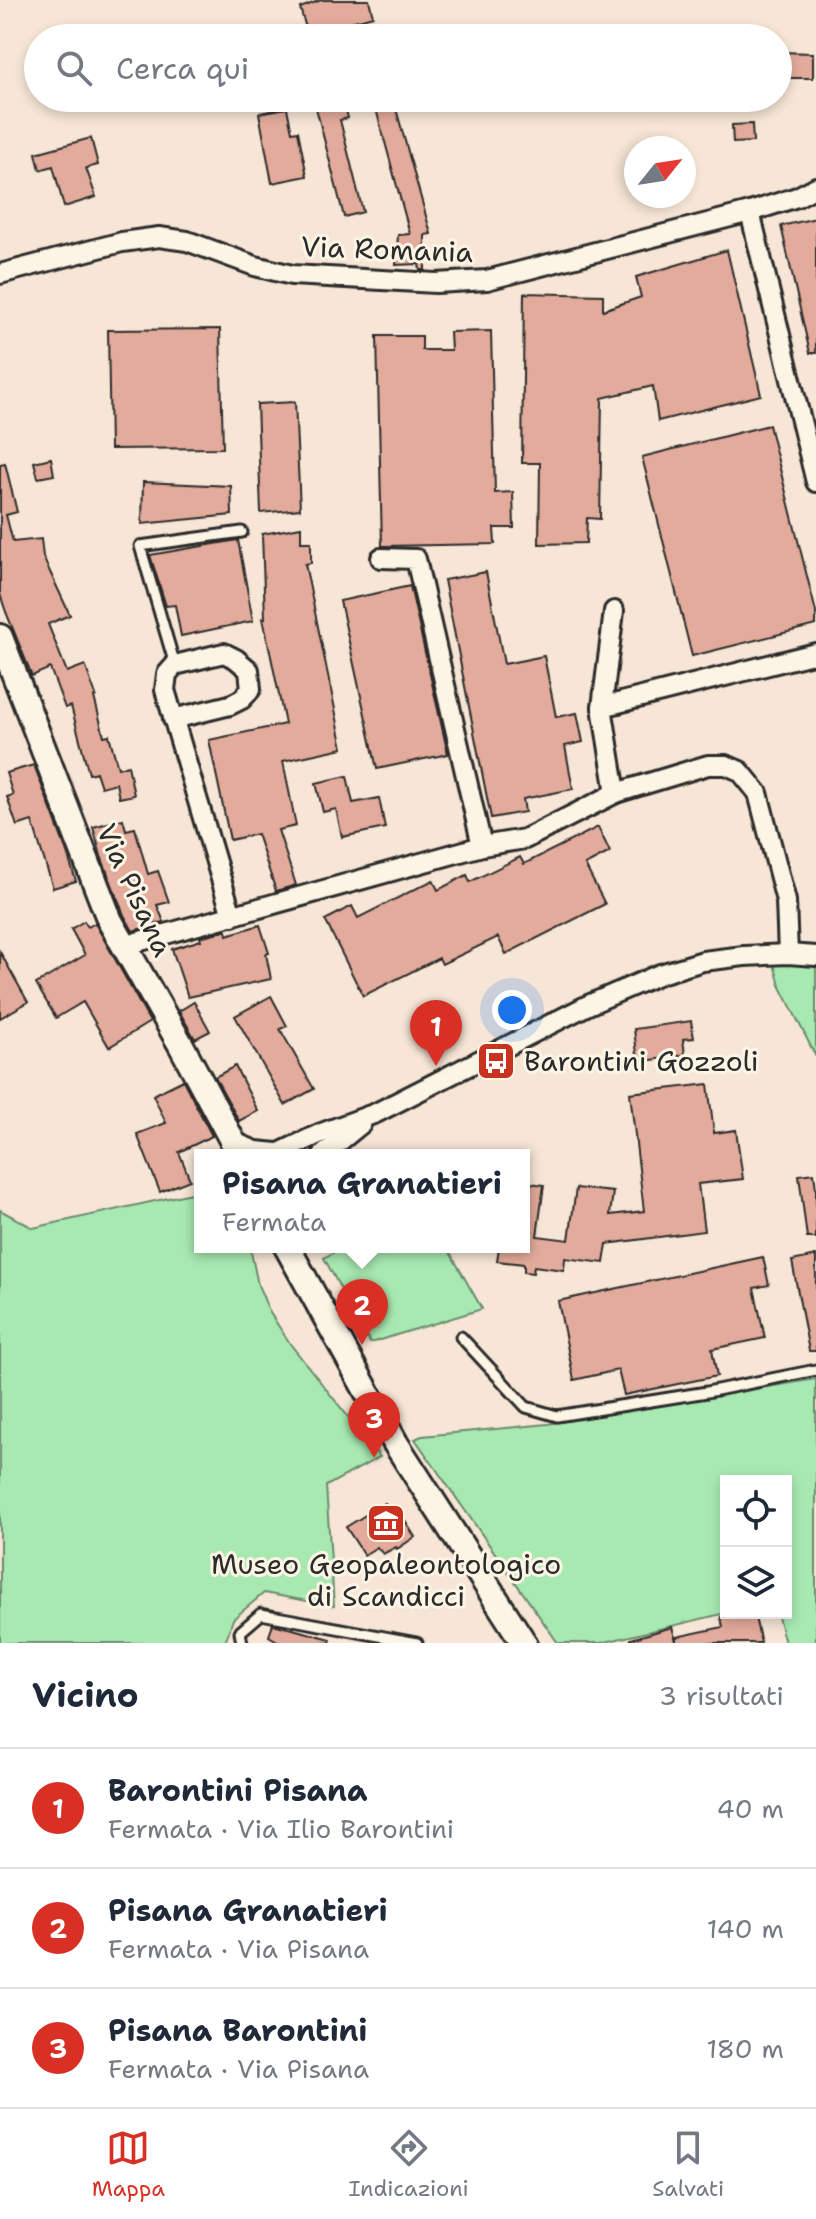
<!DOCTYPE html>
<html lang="it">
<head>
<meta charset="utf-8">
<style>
	:root { --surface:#fff; --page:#f6f6f7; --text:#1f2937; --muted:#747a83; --line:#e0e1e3; --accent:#d93025 }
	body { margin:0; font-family:"Shantell Sans",sans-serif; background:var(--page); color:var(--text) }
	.controls { position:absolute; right:24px; bottom:24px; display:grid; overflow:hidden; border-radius:0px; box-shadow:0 4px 12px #0003 }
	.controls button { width:72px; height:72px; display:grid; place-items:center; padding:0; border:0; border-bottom:2px solid var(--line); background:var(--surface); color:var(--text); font:40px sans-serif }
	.compass { position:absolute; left:624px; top:136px; width:72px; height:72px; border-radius:50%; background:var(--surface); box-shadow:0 4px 12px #0003; rotate:60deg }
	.you { position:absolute; left:512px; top:1010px; width:28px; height:28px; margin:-20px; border:6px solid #fff; border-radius:50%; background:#1a73e8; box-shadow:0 0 0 12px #1a73e833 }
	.badge { display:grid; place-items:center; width:52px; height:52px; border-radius:50%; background:var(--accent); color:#fff; font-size:26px; font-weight:700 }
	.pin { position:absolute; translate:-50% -66px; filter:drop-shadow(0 2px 4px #0008) }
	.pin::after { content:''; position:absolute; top:42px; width:28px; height:24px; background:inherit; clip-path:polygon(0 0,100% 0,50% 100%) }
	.popup { position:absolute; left:194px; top:1149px; width:336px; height:104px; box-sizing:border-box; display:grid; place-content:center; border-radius:0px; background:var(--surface); filter:drop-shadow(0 2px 6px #0005); font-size:26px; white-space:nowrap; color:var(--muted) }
	.popup b { font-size:30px; color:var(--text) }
	.popup::after { content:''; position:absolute; left:50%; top:100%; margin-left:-16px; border:16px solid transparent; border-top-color:var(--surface) }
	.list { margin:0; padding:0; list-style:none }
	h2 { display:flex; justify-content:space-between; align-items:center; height:104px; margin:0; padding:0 32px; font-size:34px }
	h2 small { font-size:26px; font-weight:400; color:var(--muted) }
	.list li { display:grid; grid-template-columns:52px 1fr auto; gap:24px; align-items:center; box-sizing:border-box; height:120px; padding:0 32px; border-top:2px solid var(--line) }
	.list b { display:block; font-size:30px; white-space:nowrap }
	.list p { margin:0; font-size:26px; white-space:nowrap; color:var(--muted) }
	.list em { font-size:26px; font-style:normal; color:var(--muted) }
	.icon { flex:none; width:44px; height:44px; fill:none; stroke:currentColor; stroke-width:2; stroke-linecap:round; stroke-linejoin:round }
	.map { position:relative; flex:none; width:816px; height:1643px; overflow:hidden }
	.search { position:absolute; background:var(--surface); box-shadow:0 4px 12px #0003; left:24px; right:24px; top:24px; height:88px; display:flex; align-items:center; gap:20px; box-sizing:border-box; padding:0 28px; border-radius:44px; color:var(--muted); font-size:30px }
	.sheet { height:464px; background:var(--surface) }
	nav { display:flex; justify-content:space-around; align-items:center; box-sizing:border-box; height:112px; border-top:2px solid var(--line); background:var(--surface); font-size:22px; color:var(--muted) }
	nav a { display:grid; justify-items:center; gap:4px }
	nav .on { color:var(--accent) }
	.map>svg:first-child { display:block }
	.green { fill:#a8e9b1; stroke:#6a8a6e; stroke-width:2 }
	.building { fill:#e3ab9b; stroke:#2b2b2b; stroke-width:2 }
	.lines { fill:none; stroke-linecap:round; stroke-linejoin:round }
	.lane-casing { stroke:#2b2b2b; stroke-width:15 }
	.street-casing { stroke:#2b2b2b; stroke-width:24 }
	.secondary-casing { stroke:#2b2b2b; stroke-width:30 }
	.lane { stroke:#fcf5e5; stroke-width:9 }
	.street { stroke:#fcf5e5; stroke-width:18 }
	.secondary { stroke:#fcf5e5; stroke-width:24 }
	.labels { text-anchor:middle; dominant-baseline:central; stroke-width:6; stroke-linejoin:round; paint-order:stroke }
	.street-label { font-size:28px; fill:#2b2b2b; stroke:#fcf5e5 }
	.poi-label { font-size:28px; fill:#2b2b2b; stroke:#fcf5e5; text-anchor:start }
</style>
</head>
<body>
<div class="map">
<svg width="816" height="1643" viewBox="0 0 816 1643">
	<rect width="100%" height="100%" fill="#f7e6d6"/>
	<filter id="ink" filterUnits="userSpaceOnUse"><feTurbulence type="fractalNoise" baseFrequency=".0125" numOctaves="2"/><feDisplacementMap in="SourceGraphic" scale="16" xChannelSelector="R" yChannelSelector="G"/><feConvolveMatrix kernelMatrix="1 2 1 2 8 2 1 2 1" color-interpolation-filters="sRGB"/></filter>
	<g filter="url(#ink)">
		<!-- green -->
		<g class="green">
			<path d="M771 954 816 956V1057L780 985Z"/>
			<path d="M200 1191V1247H250L258 1285 270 1313 291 1345 380 1457 326 1486 334 1606 264 1593 233 1619 225 1643H0V1210L33 1228Z"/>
			<path d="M343 1247H447L482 1309 370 1343 324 1258Z"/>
			<path d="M816 1379V1643H785L777 1613H786V1481H726V1613L601 1643H558L415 1439 422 1436 548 1424Z"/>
		</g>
		<!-- building -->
		<g class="building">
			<path d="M321 0H369L373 16 351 22 355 38H309L300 8Z"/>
			<path d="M778 52 813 53V78H778Z"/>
			<path d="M321 98H343L348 118 340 120 363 212 344 217 314 100Z"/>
			<path d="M373 98H393L431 234 425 235V270H420L419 264 396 265 398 235 410 234Z"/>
			<path d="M287 108 292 132 298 131 307 176 272 183 259 113Z"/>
			<path d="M752 124 753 142 733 143 732 125Z"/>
			<path d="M91 138 98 165 86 168 96 197 64 207 53 166 40 170 36 153Z"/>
			<path d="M816 218V353H810L781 226Z"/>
			<path d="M727 250 761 395 658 421 653 386 602 398 600 519 587 518 586 543 539 544 540 463H522L524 293 603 295V310L641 297 636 277Z"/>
			<path d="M220 329 223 448 110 449 108 330Z"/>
			<path d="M491 331 495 493 513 492 514 528H494L495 544 382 546 377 336H422V350H451L450 332Z"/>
			<path d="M295 402 300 509 261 513 257 404Z"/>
			<path d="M769 425 816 612V625L692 656 642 457Z"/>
			<path d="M51 458 54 475 38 478 34 462Z"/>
			<path d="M5 463 17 512 6 515 13 542 41 539 43 557 70 615 48 624 67 672 85 665 96 696 94 697 104 736 109 735 118 768 128 765 134 795 119 798 116 783 101 787 96 772 89 774 71 706 65 708 50 668 32 676 6 612 0 594V464Z"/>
			<path d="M143 482 231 486 232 515 142 524Z"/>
			<path d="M301 527V542H311V563L305 564 343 748 283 761 296 826 278 830 296 885 276 891 257 834 230 840 209 740 285 724 263 618H265L262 534Z"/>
			<path d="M238 540 253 621 181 636 175 605 166 606 150 555Z"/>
			<path d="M486 572 504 664 544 656 556 717 577 713 583 742 565 746 573 789 523 799 525 812 491 818 444 580Z"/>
			<path d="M410 586 448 754 377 769 340 601Z"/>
			<path d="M34 765 64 844 76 881 53 888 32 821 17 826 7 797 13 795 6 773Z"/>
			<path d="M347 776 353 803 379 798 385 828 342 837 336 809 323 812 316 783Z"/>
			<path d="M123 819 126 830 135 828 148 874 158 871 169 902 157 905 164 922 133 931 124 915 101 856 93 827Z"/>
			<path d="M598 827 610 852 585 865 605 904 506 954 498 937 442 964 439 958 363 996 325 920 352 906 358 918 433 880 438 890 467 875 470 882 520 857 524 864Z"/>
			<path d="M84 921 88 927 95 923 150 1022 109 1047 83 1002 56 1018 36 984 85 955 71 929Z"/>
			<path d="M260 925 269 953 266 954 271 979 188 997 172 949 201 940 200 937 226 930 227 935Z"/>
			<path d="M0 952 28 1002 0 1018Z"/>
			<path d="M271 996 287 1026 280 1029 314 1089 285 1105 235 1016Z"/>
			<path d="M194 1002 210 1031 195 1039 179 1011Z"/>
			<path d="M691 1021 694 1038 683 1039 685 1055 638 1062 634 1029Z"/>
			<path d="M235 1066 258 1111 239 1121 215 1077Z"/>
			<path d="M183 1080 212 1136 179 1152 190 1180 160 1192 137 1134 166 1123 153 1095Z"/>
			<path d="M708 1084 714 1133 736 1130 743 1179 698 1184 704 1231 607 1244 604 1263 565 1258 564 1270 534 1266 533 1273 524 1272V1264L497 1261 499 1247H524V1182L544 1185 537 1236 569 1240 576 1188 613 1192 610 1215 644 1211 630 1093Z"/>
			<path d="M814 1173 816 1189V1238H807L799 1175Z"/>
			<path d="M816 1256V1351H809L792 1261Z"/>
			<path d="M763 1257 769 1285 754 1288 765 1338 712 1349 717 1376 624 1395 618 1370 574 1380 558 1301Z"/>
			<path d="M385 1503 396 1519 402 1516 415 1537 397 1549 396 1547 383 1554 377 1547 364 1555 346 1527Z"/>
			<path d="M742 1613H754L761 1643H631V1639L672 1627 676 1641V1637L723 1627 721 1617Z"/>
			<path d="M273 1624 331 1639 330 1643H281L269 1636Z"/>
		</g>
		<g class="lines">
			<defs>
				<g id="lane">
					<path d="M175 665 140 546 242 532"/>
					<path d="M461 1337 526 1407 557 1416 707 1392 816 1370"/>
					<path d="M242 1643 240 1632 261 1614 417 1643"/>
				</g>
				<g id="street">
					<path d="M750 212 816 482"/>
					<path d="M0 274 122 242 159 237 187 241 255 266 292 275 436 283 487 280 750 212 797 197 816 187"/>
					<path d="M381 558 416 559 482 846"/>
					<path d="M602 707 614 611"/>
					<path d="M173 719 230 705 242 699 251 689 249 670 236 659 224 653 175 665 167 674 165 690 232 916"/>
					<path d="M616 793 602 707 816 653"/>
					<path d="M137 942 482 846 525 839 616 793 708 765H726L740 771 758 793 786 901 788 954"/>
					<path d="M234 1142 256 1151 277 1153"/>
					<path d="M275 1155 319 1134 376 1113 588 1005 660 974 703 961 744 956 788 954 816 956"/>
					<path d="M323 1155 361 1124"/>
				</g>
				<g id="secondary">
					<path d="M0 637 110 921 181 1045 240 1155"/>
					<path d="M287 1247 396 1444 524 1643"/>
				</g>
			</defs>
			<!-- lane casing -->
			<use href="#lane" class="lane-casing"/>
			<!-- street casing -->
			<use href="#street" class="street-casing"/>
			<!-- secondary casing -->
			<use href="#secondary" class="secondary-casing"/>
			<!-- lane -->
			<use href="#lane" class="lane"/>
			<!-- street -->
			<use href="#street" class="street"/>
			<!-- secondary -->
			<use href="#secondary" class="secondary"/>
		</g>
	</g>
	<!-- icons -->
	<defs>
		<symbol id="bus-square" viewBox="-11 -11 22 22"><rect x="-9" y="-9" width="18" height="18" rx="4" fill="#c8321e" stroke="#fcf5e5"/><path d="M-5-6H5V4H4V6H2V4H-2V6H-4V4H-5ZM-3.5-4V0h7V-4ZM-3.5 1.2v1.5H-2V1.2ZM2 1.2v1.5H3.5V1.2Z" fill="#fff"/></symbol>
		<symbol id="museum-square" viewBox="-11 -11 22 22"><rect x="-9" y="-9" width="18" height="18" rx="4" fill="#c8321e" stroke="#fcf5e5"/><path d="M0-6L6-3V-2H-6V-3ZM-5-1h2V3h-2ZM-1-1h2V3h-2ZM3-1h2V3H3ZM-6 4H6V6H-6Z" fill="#fff"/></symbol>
	</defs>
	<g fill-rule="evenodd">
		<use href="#bus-square" x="474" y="1039" width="44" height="44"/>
		<use href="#museum-square" x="364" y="1501" width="44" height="44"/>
	</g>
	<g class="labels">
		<!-- street labels -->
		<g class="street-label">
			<text transform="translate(387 249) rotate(2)">Via Romania</text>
			<text transform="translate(135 890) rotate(65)">Via Pisana</text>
		</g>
		<!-- poi labels -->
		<g class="poi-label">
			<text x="524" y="1061">Barontini Gozzoli</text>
			<text x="386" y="1564" text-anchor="middle">Museo Geopaleontologico<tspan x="386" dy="32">di Scandicci</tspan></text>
		</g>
	</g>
</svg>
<div class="controls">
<button><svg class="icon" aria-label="locate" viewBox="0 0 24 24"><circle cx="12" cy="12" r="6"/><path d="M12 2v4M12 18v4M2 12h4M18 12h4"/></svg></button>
<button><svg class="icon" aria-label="layers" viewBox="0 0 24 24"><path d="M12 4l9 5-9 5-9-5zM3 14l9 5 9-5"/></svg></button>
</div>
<svg class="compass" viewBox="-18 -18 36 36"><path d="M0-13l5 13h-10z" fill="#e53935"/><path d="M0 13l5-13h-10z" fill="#747a83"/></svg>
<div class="you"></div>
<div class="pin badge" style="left:436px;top:1066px">1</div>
<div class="pin badge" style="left:362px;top:1345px">2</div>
<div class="popup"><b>Pisana Granatieri</b>Fermata</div>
<div class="pin badge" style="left:374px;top:1458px">3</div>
<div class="search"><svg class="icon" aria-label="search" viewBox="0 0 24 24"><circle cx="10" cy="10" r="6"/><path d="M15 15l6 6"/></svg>Cerca qui</div>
</div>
<section class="sheet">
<h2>Vicino<small>3 risultati</small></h2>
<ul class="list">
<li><span class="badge">1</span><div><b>Barontini Pisana</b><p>Fermata · Via Ilio Barontini</p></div><em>40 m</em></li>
<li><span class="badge">2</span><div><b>Pisana Granatieri</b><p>Fermata · Via Pisana</p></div><em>140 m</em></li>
<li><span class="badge">3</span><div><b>Pisana Barontini</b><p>Fermata · Via Pisana</p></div><em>180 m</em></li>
</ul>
</section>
<nav>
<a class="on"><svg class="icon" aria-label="map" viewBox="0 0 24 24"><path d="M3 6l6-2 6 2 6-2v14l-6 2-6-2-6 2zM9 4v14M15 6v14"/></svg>Mappa</a>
<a><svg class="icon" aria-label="directions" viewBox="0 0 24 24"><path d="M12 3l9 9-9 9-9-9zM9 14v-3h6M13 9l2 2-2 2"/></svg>Indicazioni</a>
<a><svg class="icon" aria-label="saved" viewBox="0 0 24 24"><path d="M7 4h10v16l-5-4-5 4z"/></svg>Salvati</a>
</nav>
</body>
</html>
